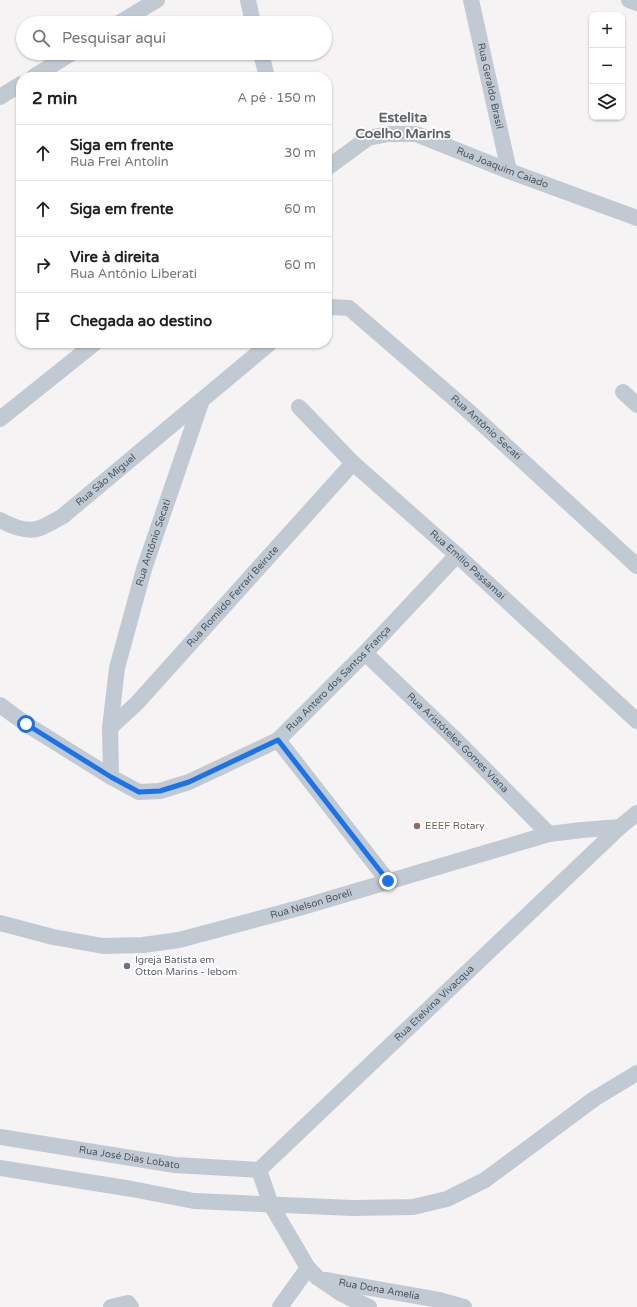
<!DOCTYPE html>
<html lang="pt">
<head>
<meta charset="utf-8">
<style>
	:root { --surface:#fff; --page:#f6f6f6; --text:#202124; --muted:#757577; --line:#e0e0e0 }
	body { margin:0; font-family:"Varela Round",sans-serif; background:var(--page); color:var(--text) }
	.controls { position:absolute; right:12px; top:12px; display:grid; overflow:hidden; border-radius:8px; box-shadow:0 1px 3px #0004 }
	.controls button { width:36px; height:36px; display:grid; place-items:center; padding:0; border:0; border-bottom:1px solid var(--line); background:var(--surface); color:var(--text); font:20px sans-serif }
	.stop { position:absolute; width:12px; height:12px; margin:-9px; border:3px solid #1a73e8; border-radius:50%; background:#fff }
	.stop.end { background:#1a73e8; border-color:#fff; box-shadow:0 1px 4px #0008 }
	.list { margin:0; padding:0; list-style:none }
	h2 { display:flex; justify-content:space-between; align-items:center; height:52px; margin:0; padding:0 16px; font-size:17px }
	h2 small { font-size:13px; font-weight:400; color:var(--muted) }
	.list li { display:grid; grid-template-columns:26px 1fr auto; gap:12px; align-items:center; box-sizing:border-box; height:56px; padding:0 16px; border-top:1px solid var(--line) }
	.list b { display:block; font-size:15px; white-space:nowrap }
	.list p { margin:0; font-size:13px; white-space:nowrap; color:var(--muted) }
	.list em { font-size:13px; font-style:normal; color:var(--muted) }
	.icon { flex:none; width:22px; height:22px; fill:none; stroke:currentColor; stroke-width:2; stroke-linecap:round; stroke-linejoin:round }
	.map { position:relative; flex:none; width:637px; height:1307px; overflow:hidden }
	.search { position:absolute; background:var(--surface); box-shadow:0 1px 3px #0004; left:16px; top:16px; width:316px; height:44px; display:flex; align-items:center; gap:10px; box-sizing:border-box; padding:0 14px; border-radius:22px; color:var(--muted); font-size:15px }
	.panel { position:absolute; background:var(--surface); box-shadow:0 1px 3px #0004; left:16px; top:72px; width:316px; height:276px; border-radius:16px }
	.map>svg:first-child { display:block }
	.lines { fill:none; stroke-linecap:round; stroke-linejoin:round }
	.minor { stroke:#c1cad2; stroke-width:16 }
	.route { stroke:#1a73e8; stroke-width:5 }
	.education-dot { fill:#8d6e63; stroke:#fff; stroke-width:1.5 }
	.worship-dot { fill:#6b7280; stroke:#fff; stroke-width:1.5 }
	.labels { text-anchor:middle; dominant-baseline:central; stroke-width:3.5; stroke-linejoin:round; paint-order:stroke }
	.street-label { font-size:10px; fill:#4a5661; stroke:#fff }
	.education-label { font-size:10px; fill:#785e54; stroke:#fff; text-anchor:start }
	.worship-label { font-size:10px; fill:#5b616d; stroke:#fff; text-anchor:start }
	.district-label { font-size:14px; font-weight:bold; fill:#5f6368; stroke:#fff }
</style>
</head>
<body>
<div class="map">
<svg width="637" height="1307" viewBox="0 0 637 1307">
	<rect width="100%" height="100%" fill="#f5f3f3"/>
	<g class="lines">
		<!-- minor -->
		<g class="minor">
			<path d="M248 0 253 23"/>
			<path id="s1" d="M471 0 509 171"/>
			<path d="M629 0 637 3"/>
			<path d="M119 23 157 0"/>
			<path d="M261 53 267 77"/>
			<path d="M33 77 72 53"/>
			<path d="M0 97 21 84"/>
			<path id="s2" d="M327 168 368 138 388 134H416L509 171 637 218"/>
			<path id="s3" d="M327 308 331 307 349 308 465 408 637 566"/>
			<path d="M623 392 637 405"/>
			<path id="s4" d="M299 407 353 463 457 555 637 721"/>
			<path d="M0 419 95 343"/>
			<path id="s5" d="M0 520C11 526 27 533 40 528 48 525 56 520 63 516L270 343"/>
			<path id="s6" d="M365 653 455 739 549 834"/>
			<path id="s7" d="M0 705 26 724 111 777 139 792 160 791 189 782 278 740 365 653 457 555"/>
			<path id="s8" d="M110 728 137 703 353 463"/>
			<path d="M278 740 388 881"/>
			<path id="s9" d="M111 777 110 728 117 668 144 569 202 400"/>
			<path id="s10" d="M0 923 53 937 103 946 143 945 179 940 299 908 549 834 582 830 620 827"/>
			<path id="s11" d="M0 1137 175 1165 259 1170"/>
			<path d="M0 1168 132 1189 194 1201 353 1208 413 1207 447 1199 485 1180 594 1099 637 1073"/>
			<path id="s12" d="M325 1280 439 1300 464 1307"/>
			<path d="M111 1307 128 1303 131 1307"/>
			<path d="M280 1307 308 1268"/>
			<path id="s13" d="M369 1307 340 1293 318 1278 308 1268 271 1205 259 1170 620 827 637 813"/>
		</g>
	</g>
	<g class="lines">
		<!-- route -->
		<path class="route" d="M26 724 111 777 139 792 160 791 189 782 278 740 388 881"/>
	</g>
	<!-- markers -->
	<circle class="education-dot" cx="417" cy="826" r="4"/>
	<circle class="worship-dot" cx="127" cy="966" r="4"/>
	<g class="labels">
		<!-- street labels -->
		<g class="street-label">
			<text stroke="none"><textPath href="#s1" startOffset="88">Rua Geraldo Brasil</textPath></text>
			<text stroke="none"><textPath href="#s2" startOffset="192">Rua Joaquim Caiado</textPath></text>
			<text stroke="none"><textPath href="#s3" startOffset="204">Rua Antônio Secati</textPath></text>
			<text stroke="none"><textPath href="#s5" startOffset="124">Rua São Miguel</textPath></text>
			<text stroke="none"><textPath href="#s9" startOffset="240">Rua Antônio Secati</textPath></text>
			<text stroke="none"><textPath href="#s4" startOffset="231">Rua Emílio Passamai</textPath></text>
			<text stroke="none"><textPath href="#s8" startOffset="180">Rua Romildo Ferrari Beirute</textPath></text>
			<text stroke="none"><textPath href="#s7" startOffset="400">Rua Antero dos Santos França</textPath></text>
			<text stroke="none"><textPath href="#s6" startOffset="129">Rua Aristóteles Gomes Viana</textPath></text>
			<text stroke="none"><textPath href="#s10" startOffset="319">Rua Nelson Boreli</textPath></text>
			<text stroke="none"><textPath href="#s13" startOffset="425">Rua Etelvina Vivacqua</textPath></text>
			<text stroke="none"><textPath href="#s11" startOffset="131">Rua José Dias Lobato</textPath></text>
			<text stroke="none"><textPath href="#s12" startOffset="55">Rua Dona Amelia</textPath></text>
		</g>
		<!-- education labels -->
		<g class="education-label">
			<text x="425" y="826">EEEF Rotary</text>
		</g>
		<!-- worship labels -->
		<g class="worship-label">
			<text x="135" y="960">Igreja Batista em<tspan x="135" dy="12">Otton Marins - Iebom</tspan></text>
		</g>
		<!-- district labels -->
		<g class="district-label">
			<text x="403" y="117">Estelita<tspan x="403" dy="16">Coelho Marins</tspan></text>
		</g>
	</g>
</svg>
<div class="controls">
<button>+</button>
<button>−</button>
<button><svg class="icon" aria-label="layers" viewBox="0 0 24 24"><path d="M12 4l9 5-9 5-9-5zM3 14l9 5 9-5"/></svg></button>
</div>
<div class="stop" style="left:26px;top:724px"></div>
<div class="stop end" style="left:388px;top:881px"></div>
<div class="search"><svg class="icon" aria-label="search" viewBox="0 0 24 24"><circle cx="10" cy="10" r="6"/><path d="M15 15l6 6"/></svg>Pesquisar aqui</div>
<section class="panel">
<h2>2 min<small>A pé · 150 m</small></h2>
<ul class="list">
<li><svg class="icon" aria-label="ahead" viewBox="0 0 24 24"><path d="M12 20V5M6 11l6-6 6 6"/></svg><div><b>Siga em frente</b><p>Rua Frei Antolin</p></div><em>30 m</em></li>
<li><svg class="icon" aria-label="ahead" viewBox="0 0 24 24"><path d="M12 20V5M6 11l6-6 6 6"/></svg><div><b>Siga em frente</b></div><em>60 m</em></li>
<li><svg class="icon" aria-label="right" viewBox="0 0 24 24"><path d="M7 20v-9h11M14 6l5 5-5 5"/></svg><div><b>Vire à direita</b><p>Rua Antônio Liberati</p></div><em>60 m</em></li>
<li><svg class="icon" aria-label="arrive" viewBox="0 0 24 24"><path d="M6 21V4h12l-3 4 3 4H6"/></svg><div><b>Chegada ao destino</b></div></li>
</ul>
</section>
</div>
</body>
</html>
